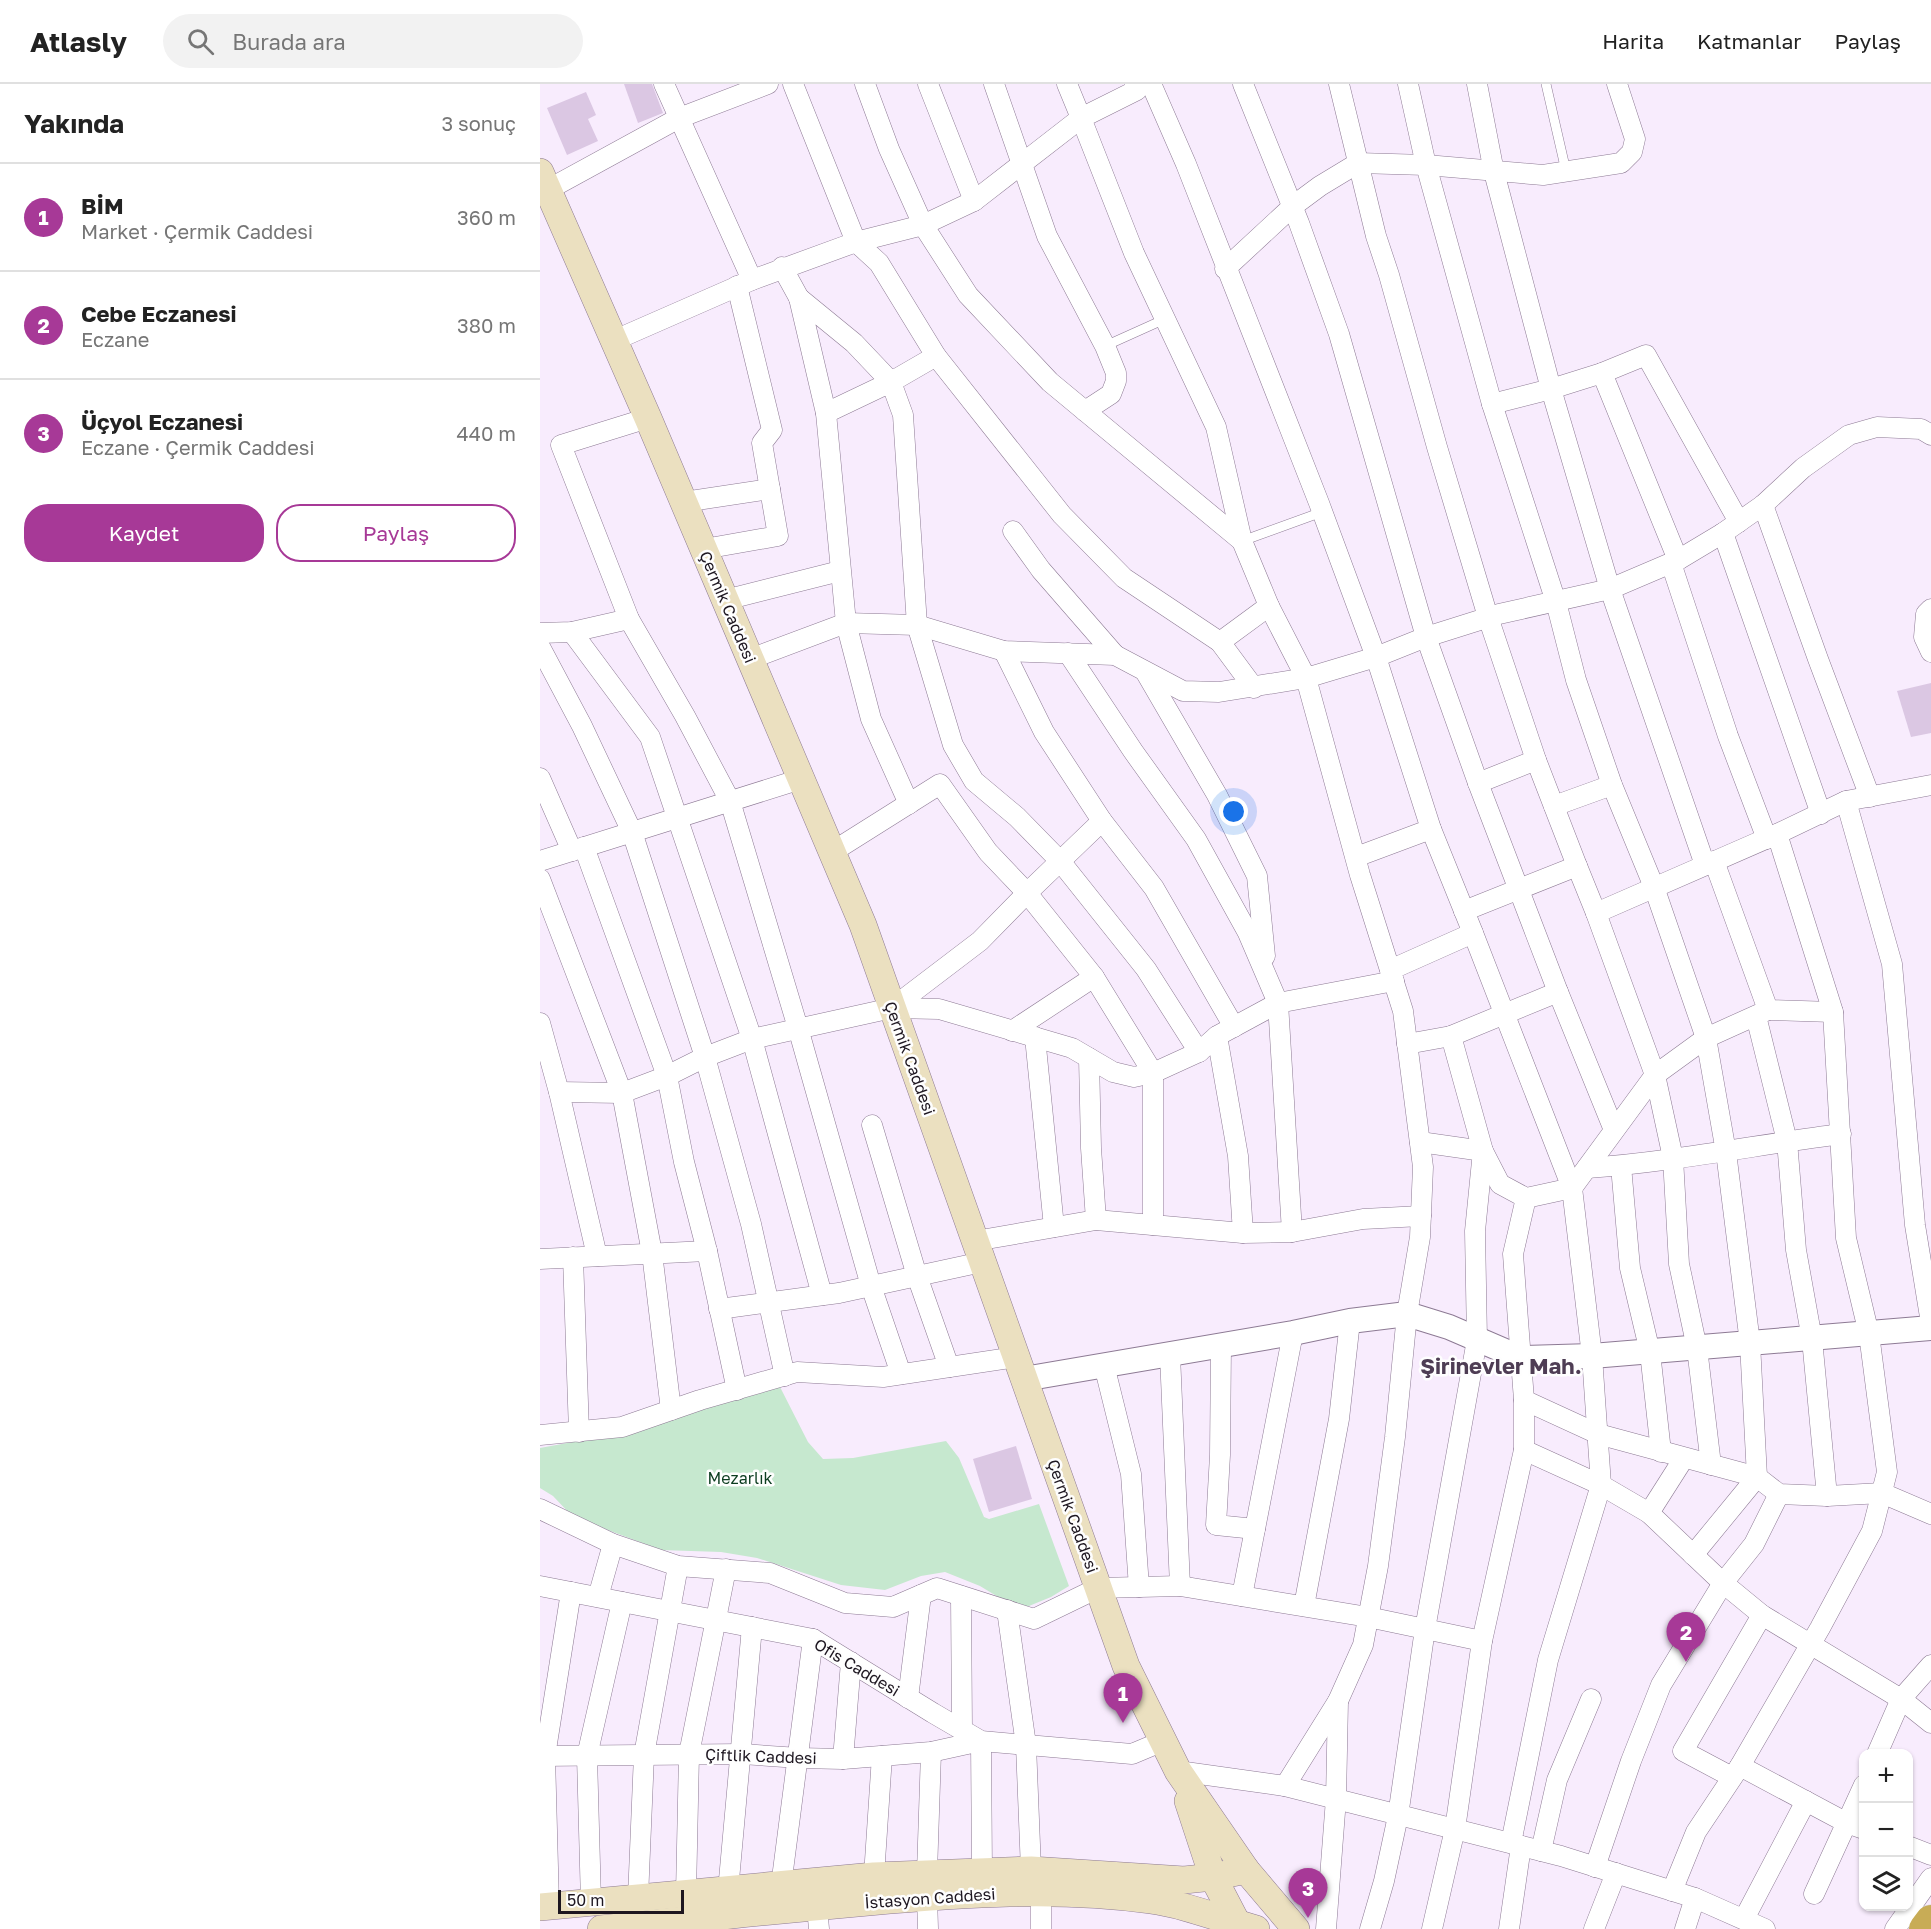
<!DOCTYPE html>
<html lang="tr">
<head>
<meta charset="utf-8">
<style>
	:root { --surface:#fff; --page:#f2f2f2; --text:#222; --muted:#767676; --line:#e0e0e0; --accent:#a73997 }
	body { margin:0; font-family:"Golos Text",sans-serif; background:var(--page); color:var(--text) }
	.controls { position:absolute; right:18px; bottom:18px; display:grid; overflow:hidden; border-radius:12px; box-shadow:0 2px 4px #0004 }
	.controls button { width:54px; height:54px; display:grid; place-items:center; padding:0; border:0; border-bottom:2px solid var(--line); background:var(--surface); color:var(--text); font:30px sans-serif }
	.scale { position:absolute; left:18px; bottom:15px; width:126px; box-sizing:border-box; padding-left:6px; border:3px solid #1d1620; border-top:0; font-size:16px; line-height:21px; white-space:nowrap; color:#1d1620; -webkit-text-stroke:4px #fefefe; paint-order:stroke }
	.you { position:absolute; left:694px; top:728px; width:21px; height:21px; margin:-15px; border:4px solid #fff; border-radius:50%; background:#1a73e8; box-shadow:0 0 0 9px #1a73e833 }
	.badge { display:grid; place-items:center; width:39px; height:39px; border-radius:50%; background:var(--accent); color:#fff; font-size:20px; font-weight:700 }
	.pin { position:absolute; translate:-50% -50px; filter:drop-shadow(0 2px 3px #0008) }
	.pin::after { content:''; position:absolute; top:32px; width:21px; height:18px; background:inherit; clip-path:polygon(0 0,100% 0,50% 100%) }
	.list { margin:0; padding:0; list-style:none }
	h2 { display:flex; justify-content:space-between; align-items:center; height:78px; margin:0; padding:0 24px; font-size:26px }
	h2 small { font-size:20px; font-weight:400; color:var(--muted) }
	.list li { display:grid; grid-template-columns:39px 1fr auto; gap:18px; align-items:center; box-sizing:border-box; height:108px; padding:0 24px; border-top:2px solid var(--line) }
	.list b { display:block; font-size:22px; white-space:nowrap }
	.list p { margin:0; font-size:20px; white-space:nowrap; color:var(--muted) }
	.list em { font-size:20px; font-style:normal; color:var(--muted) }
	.actions { display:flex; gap:12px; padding:18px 24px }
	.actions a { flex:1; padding:14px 0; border:2px solid var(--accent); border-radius:24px; text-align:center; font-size:21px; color:var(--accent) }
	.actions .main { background:var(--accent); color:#fff }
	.icon { flex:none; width:33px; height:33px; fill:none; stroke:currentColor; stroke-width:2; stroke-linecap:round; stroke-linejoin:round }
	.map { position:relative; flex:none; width:1391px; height:1845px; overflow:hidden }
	header { display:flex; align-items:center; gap:36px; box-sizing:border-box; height:84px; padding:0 30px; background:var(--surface); border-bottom:2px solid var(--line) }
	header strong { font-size:28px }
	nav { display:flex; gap:33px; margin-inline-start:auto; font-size:21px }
	.search { width:420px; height:54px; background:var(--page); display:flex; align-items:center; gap:15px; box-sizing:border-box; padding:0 21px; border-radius:33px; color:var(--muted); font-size:22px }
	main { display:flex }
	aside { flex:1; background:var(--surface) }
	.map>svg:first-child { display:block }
	.green { fill:#c6e8cf }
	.building { fill:#dbc7e3 }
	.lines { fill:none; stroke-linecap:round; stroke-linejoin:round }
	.service-casing { stroke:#8d7a94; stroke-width:10 }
	.minor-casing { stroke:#8d7a94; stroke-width:21 }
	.tertiary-casing { stroke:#8d7a94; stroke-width:26 }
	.secondary-casing { stroke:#8d7a94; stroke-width:28 }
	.trunk-casing { stroke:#d6d5d7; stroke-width:33 }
	.service { stroke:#fff; stroke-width:9 }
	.minor { stroke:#fff; stroke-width:20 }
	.tertiary { stroke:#fff; stroke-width:24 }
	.secondary { stroke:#ebe0c0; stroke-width:27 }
	.trunk { stroke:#c8ac56; stroke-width:32 }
	.labels { text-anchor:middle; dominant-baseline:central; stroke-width:5; stroke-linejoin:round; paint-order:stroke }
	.street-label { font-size:16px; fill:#1d1620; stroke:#fefefe }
	.park-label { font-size:16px; fill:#0c3d20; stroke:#fefefe }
	.district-label { font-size:22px; font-weight:bold; fill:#4e3d54; stroke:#fefefe }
</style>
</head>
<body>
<header>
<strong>Atlasly</strong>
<div class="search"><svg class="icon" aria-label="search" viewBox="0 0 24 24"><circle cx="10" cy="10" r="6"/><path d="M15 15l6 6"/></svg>Burada ara</div>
<nav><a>Harita</a><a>Katmanlar</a><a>Paylaş</a></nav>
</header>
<main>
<aside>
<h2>Yakında<small>3 sonuç</small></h2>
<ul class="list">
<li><span class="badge">1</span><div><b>BİM</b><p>Market · Çermik Caddesi</p></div><em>360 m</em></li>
<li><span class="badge">2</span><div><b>Cebe Eczanesi</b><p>Eczane</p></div><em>380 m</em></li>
<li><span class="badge">3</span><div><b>Üçyol Eczanesi</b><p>Eczane · Çermik Caddesi</p></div><em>440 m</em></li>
</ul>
<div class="actions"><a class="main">Kaydet</a><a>Paylaş</a></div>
</aside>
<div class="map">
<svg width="1391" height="1845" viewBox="0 0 1391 1845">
	<rect width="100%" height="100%" fill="#f8ecfd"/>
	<!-- green -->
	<path class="green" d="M239 1301 268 1358 283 1375 313 1374 406 1357 419 1374 444 1433 449 1435 499 1420 529 1502 511 1513 489 1522H473L440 1502 405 1488 381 1492 345 1506 301 1501 217 1474 181 1468 121 1466 33 1433 13 1412 0 1404V1364L87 1348Z"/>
	<!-- building -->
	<g class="building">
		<path d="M84 0H112L123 29 98 39Z"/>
		<path d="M46 8 56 31 48 35 58 57 27 71 7 24Z"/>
		<path d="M1391 599V649L1371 653 1357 607Z"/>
		<path d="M476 1362 492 1415 449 1428 433 1375Z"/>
	</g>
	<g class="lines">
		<defs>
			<g id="service">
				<path d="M1006 0 1026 87"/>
				<path d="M565 262 625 235"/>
				<path d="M702 457 782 428"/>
			</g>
			<g id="minor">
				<path d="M124 0 212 196"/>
				<path d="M325 0 349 65 383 141 428 211 510 298 702 457 729 522 766 594 820 791 863 927 883 1083 880 1153 867 1230 855 1353 838 1482 823 1561 798 1617 745 1702"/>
				<path d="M454 0 507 152 565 262 576 289V297L571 310 545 327"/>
				<path d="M595 0 597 6 541 34 594 169 676 343 702 457"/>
				<path d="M703 0 759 139 799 250 886 553 938 699 1018 908"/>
				<path d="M799 0 836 152 849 191 897 363 948 533 996 676"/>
				<path d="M868 0 886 81 952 320 1016 518 1036 596 1072 701 1114 803 1166 954 1186 1068 1210 1259 1217 1393 1153 1471"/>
				<path d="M937 0 954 88 1011 305 1062 289 1138 476"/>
				<path d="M612 2 646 80 779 419 836 573 891 745 816 773"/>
				<path d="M0 110 139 34 228 0"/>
				<path d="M434 117 541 34 527 0"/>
				<path d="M316 158 339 179 396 272 522 431 584 494 680 558 714 604"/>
				<path d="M316 158 383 141 434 117 388 0"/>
				<path d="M242 183 259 214"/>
				<path d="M685 185 753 122 780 102 818 79 886 81 1003 91 1081 79 1092 68 1095 55 1077 0"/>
				<path d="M75 256 212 196 316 158 253 0"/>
				<path d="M396 272 351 298 314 259 259 214 286 329 351 298 363 331 377 541 413 661 434 697 477 733 520 777 606 885 659 968"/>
				<path d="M1062 289 1106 271 1199 438"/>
				<path d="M952 320 1011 305 1070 505 1165 781"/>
				<path d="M286 329 306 539 331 635 369 720"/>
				<path d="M108 334 21 361 89 535 145 632 190 717 258 944 331 1202 361 1290"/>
				<path d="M144 418 230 405"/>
				<path d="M1223 421 1278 575 1330 713"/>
				<path d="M473 447 501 486 575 571"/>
				<path d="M1183 449 1281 730"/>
				<path d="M164 465 238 452 222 359 232 346 197 202"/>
				<path d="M1131 479 1188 652 1227 755"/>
				<path d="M185 516 300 487"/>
				<path d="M1391 525 1386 530 1384 553 1391 568"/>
				<path d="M32 548 110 653 212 955 282 1211"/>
				<path d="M0 549 32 548 89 535"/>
				<path d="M680 558 729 522"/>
				<path d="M0 563 42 642 92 748 165 973 211 1140 245 1292"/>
				<path d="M464 567 504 648 562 737 614 804 694 943"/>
				<path d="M528 569 593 667 656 755 708 849 738 919 752 1148 823 1135 881 1132"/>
				<path d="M210 575 306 539 377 541 464 567 575 571 643 607 679 608 766 594 836 573 886 553 959 530 1070 505 1138 476 1183 449 1223 421 1263 384 1309 351 1337 343 1381 345 1391 351"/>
				<path d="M606 589 677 711 717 792 725 872"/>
				<path d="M0 694 32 767"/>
				<path d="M1306 717 1352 880 1375 1141 1391 1239"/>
				<path d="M1014 722 1072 701"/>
				<path d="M44 763 127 992 165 973 212 955 352 924 399 925 532 964 573 988 594 993 613 989 659 968 677 952 738 919 854 897"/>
				<path d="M292 768 400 700 448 768 487 809 562 737"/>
				<path d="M0 777 261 695"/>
				<path d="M1174 777 1228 926 1293 928"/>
				<path d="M1037 782 1056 829"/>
				<path d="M0 795 82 1009 112 1169 131 1326"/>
				<path d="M924 827 1037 782 996 676 938 699"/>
				<path d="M933 849 1032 1104 1052 1272 1061 1401 984 1366V1316"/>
				<path d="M850 886 933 849 891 745"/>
				<path d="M352 924 440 857 487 809 554 893 613 989V1141"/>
				<path d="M1216 932 1247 1057 1256 1166 1272 1255 1287 1412"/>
				<path d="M0 939 19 1008 57 1172"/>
				<path d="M472 947 554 893"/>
				<path d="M677 952 698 1072 703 1149 752 1148"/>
				<path d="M911 952 1018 908 1074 1046"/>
				<path d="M495 953 514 1143"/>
				<path d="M549 974 551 1064 556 1136"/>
				<path d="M19 1008 82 1009 127 992 144 1078 167 1167 197 1306"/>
				<path d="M332 1041 377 1192 409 1283"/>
				<path d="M880 1058 943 1067 960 1100 986 1114 1032 1104 1115 991 1056 829 1237 750 1306 717 1391 701"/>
				<path d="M1081 1082 1090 1184 1110 1268 1121 1368"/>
				<path d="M1047 1084C1132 1078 1216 1061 1301 1050"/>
				<path d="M986 1114 973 1170 984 1316 1058 1350 1217 1393 1239 1410 1287 1412 1342 1409 1391 1430"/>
				<path d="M435 1157 556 1136 703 1149"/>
				<path d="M33 1173 39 1348"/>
				<path d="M0 1175 167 1167"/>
				<path d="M179 1225 299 1209 442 1178"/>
				<path d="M681 1261 680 1371 676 1441 715 1445"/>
				<path d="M630 1271 640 1502"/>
				<path d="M564 1281 591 1390 599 1503"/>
				<path d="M0 1351 82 1343 160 1316 257 1288 343 1293 476 1273"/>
				<path d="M1171 1381 1157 1264 1139 1180 1133 1074 1115 991 1166 954 1228 926"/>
				<path d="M0 1425 73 1460 138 1482 230 1489 305 1519 353 1523 397 1504 494 1535 558 1504 640 1502 828 1533 942 1557"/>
				<path d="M1109 1429 1144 1374"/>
				<path d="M0 1502 273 1555 393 1629 441 1657 592 1670 623 1657"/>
				<path d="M421 1512 422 1646"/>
				<path d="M702 1512 753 1249"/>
				<path d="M58 1513 73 1460"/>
				<path d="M764 1522 799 1335 810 1237"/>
				<path d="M467 1526 486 1661 491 1786"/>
				<path d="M368 1614 381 1511"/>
				<path d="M1337 1670 1361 1615 1391 1581"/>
				<path d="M0 1672 202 1670 259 1674 303 1675 391 1668 441 1657 442 1787"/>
				<path d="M303 1675 311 1578"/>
				<path d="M1200 1682 1307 1739 1324 1745"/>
				<path d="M638 1687 745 1702 1021 1772 1155 1814 1225 1845"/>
				<path d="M1192 1693 1143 1667 1222 1531"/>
				<path d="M971 1759 1008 1576 1061 1401 1109 1429 1183 1499 1214 1460 1239 1410"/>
				<path d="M1368 1762 1391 1771"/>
				<path d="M1001 1767 1017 1696 1051 1615"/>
				<path d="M1055 1783 1091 1677 1121 1601 1183 1499 1222 1531 1361 1615 1391 1639"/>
				<path d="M387 1789 391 1668"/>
				<path d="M334 1792 342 1672"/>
				<path d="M241 1802 273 1555"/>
				<path d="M188 1807 212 1543"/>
				<path d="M1132 1807 1156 1748 1200 1682 1280 1544 1332 1447 1347 1388 1329 1250 1306 1154 1293 928 1237 750"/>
				<path d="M146 1810 149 1670 186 1485"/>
				<path d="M1274 1810 1324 1701"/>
				<path d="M387 1813 388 1845"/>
				<path d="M98 1814 104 1671 138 1482"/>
				<path d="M51 1818 47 1672 82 1518"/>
				<path d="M9 1821 5 1672 31 1508"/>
				<path d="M277 1823 279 1845"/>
				<path d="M1204 1835 1266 1717"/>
				<path d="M501 1845V1810"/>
				<path d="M786 1845 796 1715 798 1617"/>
				<path d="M830 1845 844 1797 858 1732 885 1545 937 1256 935 1147 943 1067 911 952 867 960"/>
				<path d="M892 1845 915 1745 942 1557 984 1366"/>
				<path d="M969 1845 981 1762"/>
				<path d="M1054 1845 1076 1789"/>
				<path d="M1145 1845 1155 1814"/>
				<path d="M1355 1845 1391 1794"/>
			</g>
			<path id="tertiary" d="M484 1295 753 1249 810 1237 867 1230 909 1243 981 1274 1052 1272 1391 1244"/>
			<g id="secondary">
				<path d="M0 88 108 334 323 841 586 1582 638 1687 706 1786 756 1845"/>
				<path d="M648 1717 673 1793 697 1839"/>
				<path d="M0 1823 334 1792 491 1786 644 1796 673 1793 706 1786"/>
				<path d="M61 1845C150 1835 239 1826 328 1818 422 1810 517 1803 610 1816 647 1821 680 1835 716 1845"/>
			</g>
			<path id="trunk" d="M1385 1845 1391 1837"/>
		</defs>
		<!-- service casing -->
		<use href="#service" class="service-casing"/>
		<!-- minor casing -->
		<use href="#minor" class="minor-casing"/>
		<!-- tertiary casing -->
		<use href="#tertiary" class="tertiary-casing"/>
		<!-- secondary casing -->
		<use href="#secondary" class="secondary-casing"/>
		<!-- trunk casing -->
		<use href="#trunk" class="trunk-casing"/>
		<!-- service -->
		<use href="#service" class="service"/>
		<!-- minor -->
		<use href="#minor" class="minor"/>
		<!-- tertiary -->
		<use href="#tertiary" class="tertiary"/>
		<!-- secondary -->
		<use href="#secondary" class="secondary"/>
		<!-- trunk -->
		<use href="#trunk" class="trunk"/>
	</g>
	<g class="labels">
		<!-- street labels -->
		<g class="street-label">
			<text transform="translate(188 523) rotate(67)">Çermik Caddesi</text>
			<text transform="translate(370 974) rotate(70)">Çermik Caddesi</text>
			<text transform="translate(533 1432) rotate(70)">Çermik Caddesi</text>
			<text transform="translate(317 1583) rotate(31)">Ofis Caddesi</text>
			<text transform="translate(221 1672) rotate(2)">Çiftlik Caddesi</text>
			<text transform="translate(390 1814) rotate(-4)">İstasyon Caddesi</text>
		</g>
		<!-- park labels -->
		<g class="park-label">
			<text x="200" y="1394">Mezarlık</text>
		</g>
		<!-- district labels -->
		<g class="district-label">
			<text x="961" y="1281">Şirinevler Mah.</text>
		</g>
	</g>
</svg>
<div class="controls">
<button>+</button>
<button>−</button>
<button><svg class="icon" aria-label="layers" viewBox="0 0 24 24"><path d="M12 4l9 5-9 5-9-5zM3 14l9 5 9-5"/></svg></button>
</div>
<div class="scale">50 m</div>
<div class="you"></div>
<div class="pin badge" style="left:583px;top:1639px">1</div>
<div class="pin badge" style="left:1146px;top:1578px">2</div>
<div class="pin badge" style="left:768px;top:1834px">3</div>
</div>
</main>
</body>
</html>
